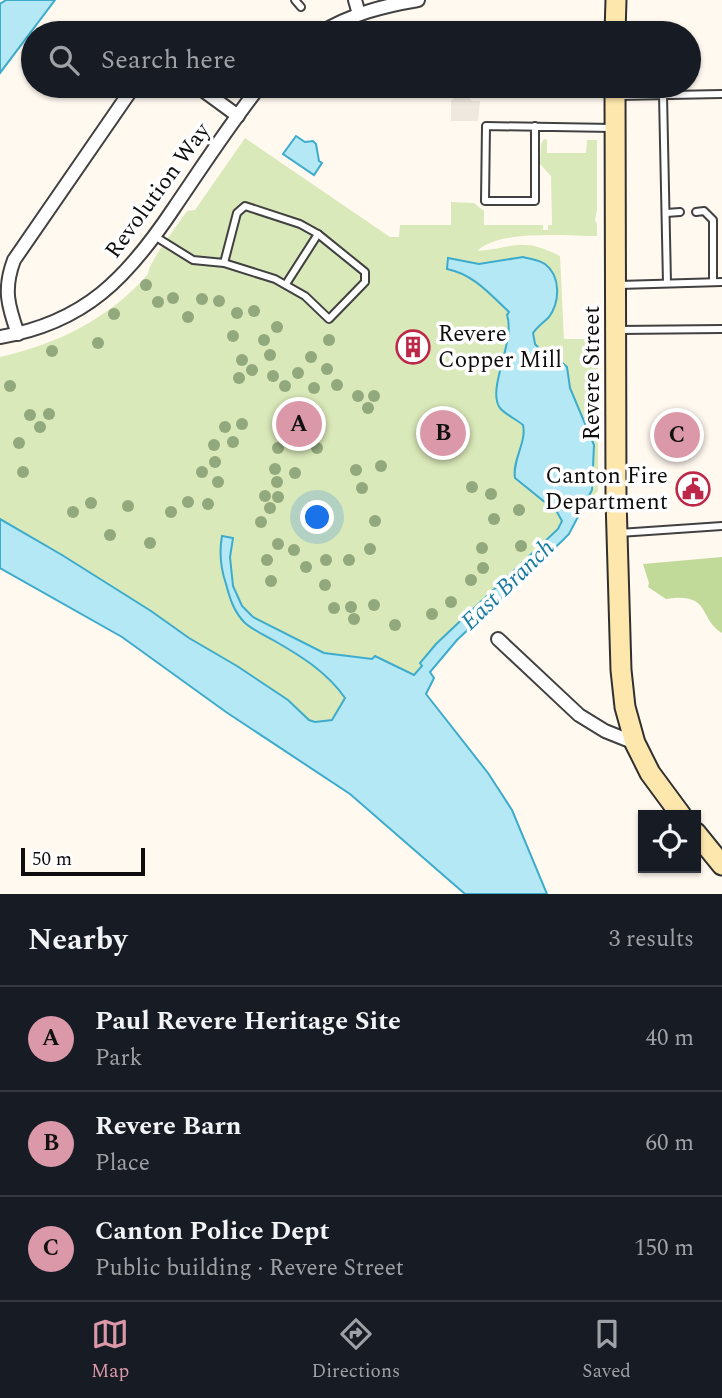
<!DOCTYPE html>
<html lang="en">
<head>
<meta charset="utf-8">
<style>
	:root { --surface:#171b24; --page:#242831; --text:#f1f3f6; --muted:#9ea1a6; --line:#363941; --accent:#da98a8 }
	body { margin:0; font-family:Spectral,serif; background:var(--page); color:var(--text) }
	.controls { position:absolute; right:21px; bottom:21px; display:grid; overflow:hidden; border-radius:0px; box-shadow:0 2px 5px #0004 }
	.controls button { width:63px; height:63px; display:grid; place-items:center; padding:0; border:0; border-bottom:2px solid var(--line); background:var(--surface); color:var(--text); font:35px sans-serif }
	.scale { position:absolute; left:21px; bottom:18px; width:124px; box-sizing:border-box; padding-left:7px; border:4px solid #0e0e0e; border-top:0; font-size:19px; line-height:24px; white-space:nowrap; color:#0e0e0e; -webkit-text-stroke:5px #fff; paint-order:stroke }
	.you { position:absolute; left:318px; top:518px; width:24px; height:24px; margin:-18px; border:5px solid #fff; border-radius:50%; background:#1a73e8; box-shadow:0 0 0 10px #1a73e833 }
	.badge { display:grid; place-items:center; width:46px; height:46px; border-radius:50%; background:var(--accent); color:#111; font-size:23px; font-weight:700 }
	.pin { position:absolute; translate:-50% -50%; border:4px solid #fff; box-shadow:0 2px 7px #0006 }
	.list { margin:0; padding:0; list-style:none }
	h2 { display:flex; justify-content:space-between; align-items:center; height:91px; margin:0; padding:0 28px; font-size:30px }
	h2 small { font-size:23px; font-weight:400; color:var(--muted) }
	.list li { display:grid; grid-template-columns:46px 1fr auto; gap:21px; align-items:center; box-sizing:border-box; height:105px; padding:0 28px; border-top:2px solid var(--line) }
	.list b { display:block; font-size:26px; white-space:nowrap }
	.list p { margin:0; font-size:23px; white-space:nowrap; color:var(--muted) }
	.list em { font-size:23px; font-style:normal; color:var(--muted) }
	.icon { flex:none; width:38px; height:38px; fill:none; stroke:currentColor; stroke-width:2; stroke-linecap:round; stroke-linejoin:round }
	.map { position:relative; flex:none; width:722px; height:894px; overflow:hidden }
	.search { position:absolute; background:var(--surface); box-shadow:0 2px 5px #0004; left:21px; right:21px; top:21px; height:77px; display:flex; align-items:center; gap:18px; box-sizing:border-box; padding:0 24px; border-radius:38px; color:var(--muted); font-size:26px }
	.sheet { height:406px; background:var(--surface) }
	nav { display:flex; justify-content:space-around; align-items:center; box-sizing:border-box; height:98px; border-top:2px solid var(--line); background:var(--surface); font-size:19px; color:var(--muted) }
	nav a { display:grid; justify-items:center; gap:4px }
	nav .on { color:var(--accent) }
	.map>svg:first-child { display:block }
	.green { fill:#dae9b9 }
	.forest { fill:#c1d999 }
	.plaza { fill:#efe8de }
	.water { fill:#b5e8f5; stroke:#3dabcb; stroke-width:2 }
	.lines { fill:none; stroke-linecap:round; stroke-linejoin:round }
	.lane-casing { stroke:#414141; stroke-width:10 }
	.street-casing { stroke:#414141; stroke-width:16 }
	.secondary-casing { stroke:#303030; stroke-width:23 }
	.lane { stroke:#fff; stroke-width:6 }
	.street { stroke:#fff; stroke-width:12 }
	.secondary { stroke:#fee7ac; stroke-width:19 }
	.tree { fill:#92a87d }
	.labels { text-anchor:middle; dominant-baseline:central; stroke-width:7; stroke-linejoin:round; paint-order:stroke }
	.street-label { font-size:23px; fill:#0e0e0e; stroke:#fff }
	.poi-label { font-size:23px; fill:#0e0e0e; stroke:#fff; text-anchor:start }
	.water-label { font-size:24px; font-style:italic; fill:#197b9f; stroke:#fff }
</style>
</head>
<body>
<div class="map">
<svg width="722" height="894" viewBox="0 0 722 894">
	<rect width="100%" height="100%" fill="#fff9f0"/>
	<!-- green -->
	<path class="green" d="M245 138 390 237H399L400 225H451V202L474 203 484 211V225H543V230H548V225H552L551 176 540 164 541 144 544 139 547 140V153H586L587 140H597V210L595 220 597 224V236C565 236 501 229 477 251 515 248 521 236 560 256L564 339H598V491L436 644 420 663 423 665 414 676 345 698 332 720 315 722 309 720 288 700 237 666 189 638 151 611 62 555 0 519V357C57 344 109 319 148 274 149 261 178 225 187 211L195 210Z"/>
	<!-- forest -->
	<path class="forest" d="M722 557V633C698 619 712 592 666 599L648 587 649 583 643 564Z"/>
	<!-- plaza -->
	<path class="plaza" d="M462 91 472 101H480L478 121H451V101Z"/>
	<!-- water -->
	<g class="water">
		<path d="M6 0H55L0 73V4Z"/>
		<path d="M296 136 305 142 313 141 316 144 319 161 322 163 314 175 283 154Z"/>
		<path d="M523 257C530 259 539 260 545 264 561 276 560 302 549 317 544 322 538 326 533 333L535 344 543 353 558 359 567 367 570 388 594 445 592 490 569 534 562 541 457 640 430 672 434 678 426 694 488 773 512 810 547 894H465L350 794 226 712 122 637 0 568V519L62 555 151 611 189 638 237 666 288 700 309 720 315 722 332 720 345 698C327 672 301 656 273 640 264 635 253 630 245 623 234 612 230 599 226 584 221 569 219 552 222 536L233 538 230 557 233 586 242 606 253 617 324 653 372 659 375 656 414 675 422 666 420 663 436 644 558 529 562 521 557 512 515 478C512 460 527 442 523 425 516 419 506 415 500 408 486 389 516 342 507 315L509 312C490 294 473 274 447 269L448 258 479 264Z"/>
	</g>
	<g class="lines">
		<defs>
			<g id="lane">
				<path d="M295 0 301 7"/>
				<path d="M342 86 343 88"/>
				<path d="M663 95 667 283"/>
				<path d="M617 96 722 94"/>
				<path d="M535 126V201H485L486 126 613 128"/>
				<path d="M696 212 704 211 713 220V282"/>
				<path d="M666 213 680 212"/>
				<path d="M156 237 193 260 224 263 275 279 305 296 329 319 365 282V272L318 234 300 224 245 206 237 213 224 263"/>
				<path d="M286 284 318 234"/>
				<path d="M619 285 722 282"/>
				<path d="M618 330 722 329"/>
				<path d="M619 533 722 526"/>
			</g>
			<g id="street">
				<path d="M355 0 359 14"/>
				<path d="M320 33C352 14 382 6 418 0"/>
				<path d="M197 86 238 116"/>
				<path d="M18 334C8 306 3 289 14 260L134 86"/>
				<path d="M0 337C85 323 128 277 174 208 202 167 229 125 260 86"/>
				<path d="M498 639 579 715 605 731 635 743"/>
			</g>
			<g id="secondary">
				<path d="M615 33 616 0"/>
				<path d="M615 86 616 499 621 670 625 707 635 743 650 773 681 815"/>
				<path d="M696 833 722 865"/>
			</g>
		</defs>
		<!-- lane casing -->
		<use href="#lane" class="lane-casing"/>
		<!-- street casing -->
		<use href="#street" class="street-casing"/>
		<!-- secondary casing -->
		<use href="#secondary" class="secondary-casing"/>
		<!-- lane -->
		<use href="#lane" class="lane"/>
		<!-- street -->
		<use href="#street" class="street"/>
		<!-- secondary -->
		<use href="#secondary" class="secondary"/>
	</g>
	<!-- trees -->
	<g class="tree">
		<circle cx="146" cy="285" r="6"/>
		<circle cx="173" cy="298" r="6"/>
		<circle cx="202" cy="299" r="6"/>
		<circle cx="219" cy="301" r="6"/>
		<circle cx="158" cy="302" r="6"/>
		<circle cx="254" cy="311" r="6"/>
		<circle cx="237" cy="313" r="6"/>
		<circle cx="114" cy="314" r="6"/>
		<circle cx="188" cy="317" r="6"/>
		<circle cx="277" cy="327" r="6"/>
		<circle cx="233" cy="336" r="6"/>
		<circle cx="264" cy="340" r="6"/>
		<circle cx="329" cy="340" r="6"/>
		<circle cx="98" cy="343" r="6"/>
		<circle cx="52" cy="351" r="6"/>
		<circle cx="270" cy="355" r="6"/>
		<circle cx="311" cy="357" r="6"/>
		<circle cx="242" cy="360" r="6"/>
		<circle cx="327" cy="369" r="6"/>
		<circle cx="252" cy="370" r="6"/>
		<circle cx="298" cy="373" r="6"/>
		<circle cx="273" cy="376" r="6"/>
		<circle cx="239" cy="378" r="6"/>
		<circle cx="337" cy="385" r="6"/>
		<circle cx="10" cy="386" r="6"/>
		<circle cx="285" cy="386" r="6"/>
		<circle cx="314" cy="388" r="6"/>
		<circle cx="358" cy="396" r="6"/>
		<circle cx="374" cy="396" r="6"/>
		<circle cx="368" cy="408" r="6"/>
		<circle cx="49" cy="414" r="6"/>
		<circle cx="30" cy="415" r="6"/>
		<circle cx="242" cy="424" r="6"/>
		<circle cx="40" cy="427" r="6"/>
		<circle cx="225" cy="427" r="6"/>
		<circle cx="290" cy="436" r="6"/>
		<circle cx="233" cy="442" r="6"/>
		<circle cx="19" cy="443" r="6"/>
		<circle cx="214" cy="445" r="6"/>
		<circle cx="278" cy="448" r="6"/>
		<circle cx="317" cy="448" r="6"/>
		<circle cx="215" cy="462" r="6"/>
		<circle cx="381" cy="466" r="6"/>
		<circle cx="275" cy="469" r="6"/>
		<circle cx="356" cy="470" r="6"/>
		<circle cx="23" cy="472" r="6"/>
		<circle cx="202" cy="472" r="6"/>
		<circle cx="295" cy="473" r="6"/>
		<circle cx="218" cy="482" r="6"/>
		<circle cx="277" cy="482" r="6"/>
		<circle cx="472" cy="487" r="6"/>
		<circle cx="362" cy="488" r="6"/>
		<circle cx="491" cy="494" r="6"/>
		<circle cx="265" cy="496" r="6"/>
		<circle cx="278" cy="497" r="6"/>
		<circle cx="188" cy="502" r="6"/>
		<circle cx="91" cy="503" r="6"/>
		<circle cx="208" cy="504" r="6"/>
		<circle cx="128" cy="506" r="6"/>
		<circle cx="270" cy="508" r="6"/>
		<circle cx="519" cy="510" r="6"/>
		<circle cx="73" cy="512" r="6"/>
		<circle cx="171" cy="512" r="6"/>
		<circle cx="494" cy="519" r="6"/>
		<circle cx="375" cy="521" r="6"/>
		<circle cx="261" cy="522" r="6"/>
		<circle cx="110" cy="535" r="6"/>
		<circle cx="150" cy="543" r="6"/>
		<circle cx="278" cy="544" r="6"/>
		<circle cx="521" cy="546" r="6"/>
		<circle cx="482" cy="548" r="6"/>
		<circle cx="370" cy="549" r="6"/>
		<circle cx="294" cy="550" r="6"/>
		<circle cx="267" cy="560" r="6"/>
		<circle cx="326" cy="560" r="6"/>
		<circle cx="349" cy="560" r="6"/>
		<circle cx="306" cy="567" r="6"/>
		<circle cx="483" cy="568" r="6"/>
		<circle cx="471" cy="580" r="6"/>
		<circle cx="271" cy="581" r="6"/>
		<circle cx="325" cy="585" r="6"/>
		<circle cx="451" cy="602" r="6"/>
		<circle cx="374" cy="605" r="6"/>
		<circle cx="351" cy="607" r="6"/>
		<circle cx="334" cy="608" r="6"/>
		<circle cx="432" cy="614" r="6"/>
		<circle cx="354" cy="619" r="6"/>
		<circle cx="395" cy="625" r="6"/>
	</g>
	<!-- icons -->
	<defs>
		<symbol id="building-ring" viewBox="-11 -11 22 22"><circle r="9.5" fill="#fff" stroke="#bd2848" stroke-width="1.5"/><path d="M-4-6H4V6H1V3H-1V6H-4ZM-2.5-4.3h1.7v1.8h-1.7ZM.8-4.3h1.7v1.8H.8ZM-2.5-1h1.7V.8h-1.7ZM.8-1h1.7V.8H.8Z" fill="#bd2848"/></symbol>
		<symbol id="civic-ring" viewBox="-11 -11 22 22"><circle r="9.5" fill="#fff" stroke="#bd2848" stroke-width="1.5"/><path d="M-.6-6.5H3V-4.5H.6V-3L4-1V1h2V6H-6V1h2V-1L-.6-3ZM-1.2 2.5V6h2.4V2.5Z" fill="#bd2848"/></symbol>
	</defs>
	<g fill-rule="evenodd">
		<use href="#building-ring" x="394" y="328" width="38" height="38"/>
		<use href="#civic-ring" x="674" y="470" width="38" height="38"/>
	</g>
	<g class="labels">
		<!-- street labels -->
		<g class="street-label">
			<text transform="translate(158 191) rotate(-54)">Revolution Way</text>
			<text transform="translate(592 373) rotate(-90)">Revere Street</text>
		</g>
		<!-- poi labels -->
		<g class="poi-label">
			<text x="438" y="334">Revere<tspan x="438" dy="26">Copper Mill</tspan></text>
			<text x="668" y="476" text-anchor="end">Canton Fire<tspan x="668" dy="26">Department</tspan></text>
		</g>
		<!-- water labels -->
		<g class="water-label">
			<text transform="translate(508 585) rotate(-44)">East Branch</text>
		</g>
	</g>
</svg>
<div class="controls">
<button><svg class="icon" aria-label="locate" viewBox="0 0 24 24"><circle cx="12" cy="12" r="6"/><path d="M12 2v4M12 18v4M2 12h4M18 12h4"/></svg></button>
</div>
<div class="scale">50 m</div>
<div class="you"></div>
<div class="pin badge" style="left:299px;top:424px">A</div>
<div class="pin badge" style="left:443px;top:433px">B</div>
<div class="pin badge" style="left:677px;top:435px">C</div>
<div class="search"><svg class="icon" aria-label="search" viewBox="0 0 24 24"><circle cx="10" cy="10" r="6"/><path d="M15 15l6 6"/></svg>Search here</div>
</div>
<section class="sheet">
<h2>Nearby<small>3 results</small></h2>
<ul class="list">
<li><span class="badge">A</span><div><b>Paul Revere Heritage Site</b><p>Park</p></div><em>40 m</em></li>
<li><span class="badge">B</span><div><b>Revere Barn</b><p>Place</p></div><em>60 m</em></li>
<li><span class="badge">C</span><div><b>Canton Police Dept</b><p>Public building · Revere Street</p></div><em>150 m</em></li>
</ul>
</section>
<nav>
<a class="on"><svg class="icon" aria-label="map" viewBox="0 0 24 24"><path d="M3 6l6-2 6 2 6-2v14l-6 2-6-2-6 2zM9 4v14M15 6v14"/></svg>Map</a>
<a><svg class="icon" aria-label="directions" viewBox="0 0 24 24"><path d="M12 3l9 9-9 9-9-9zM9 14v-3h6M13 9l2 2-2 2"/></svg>Directions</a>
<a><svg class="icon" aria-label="saved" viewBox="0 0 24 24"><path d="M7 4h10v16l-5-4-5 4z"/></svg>Saved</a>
</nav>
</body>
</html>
